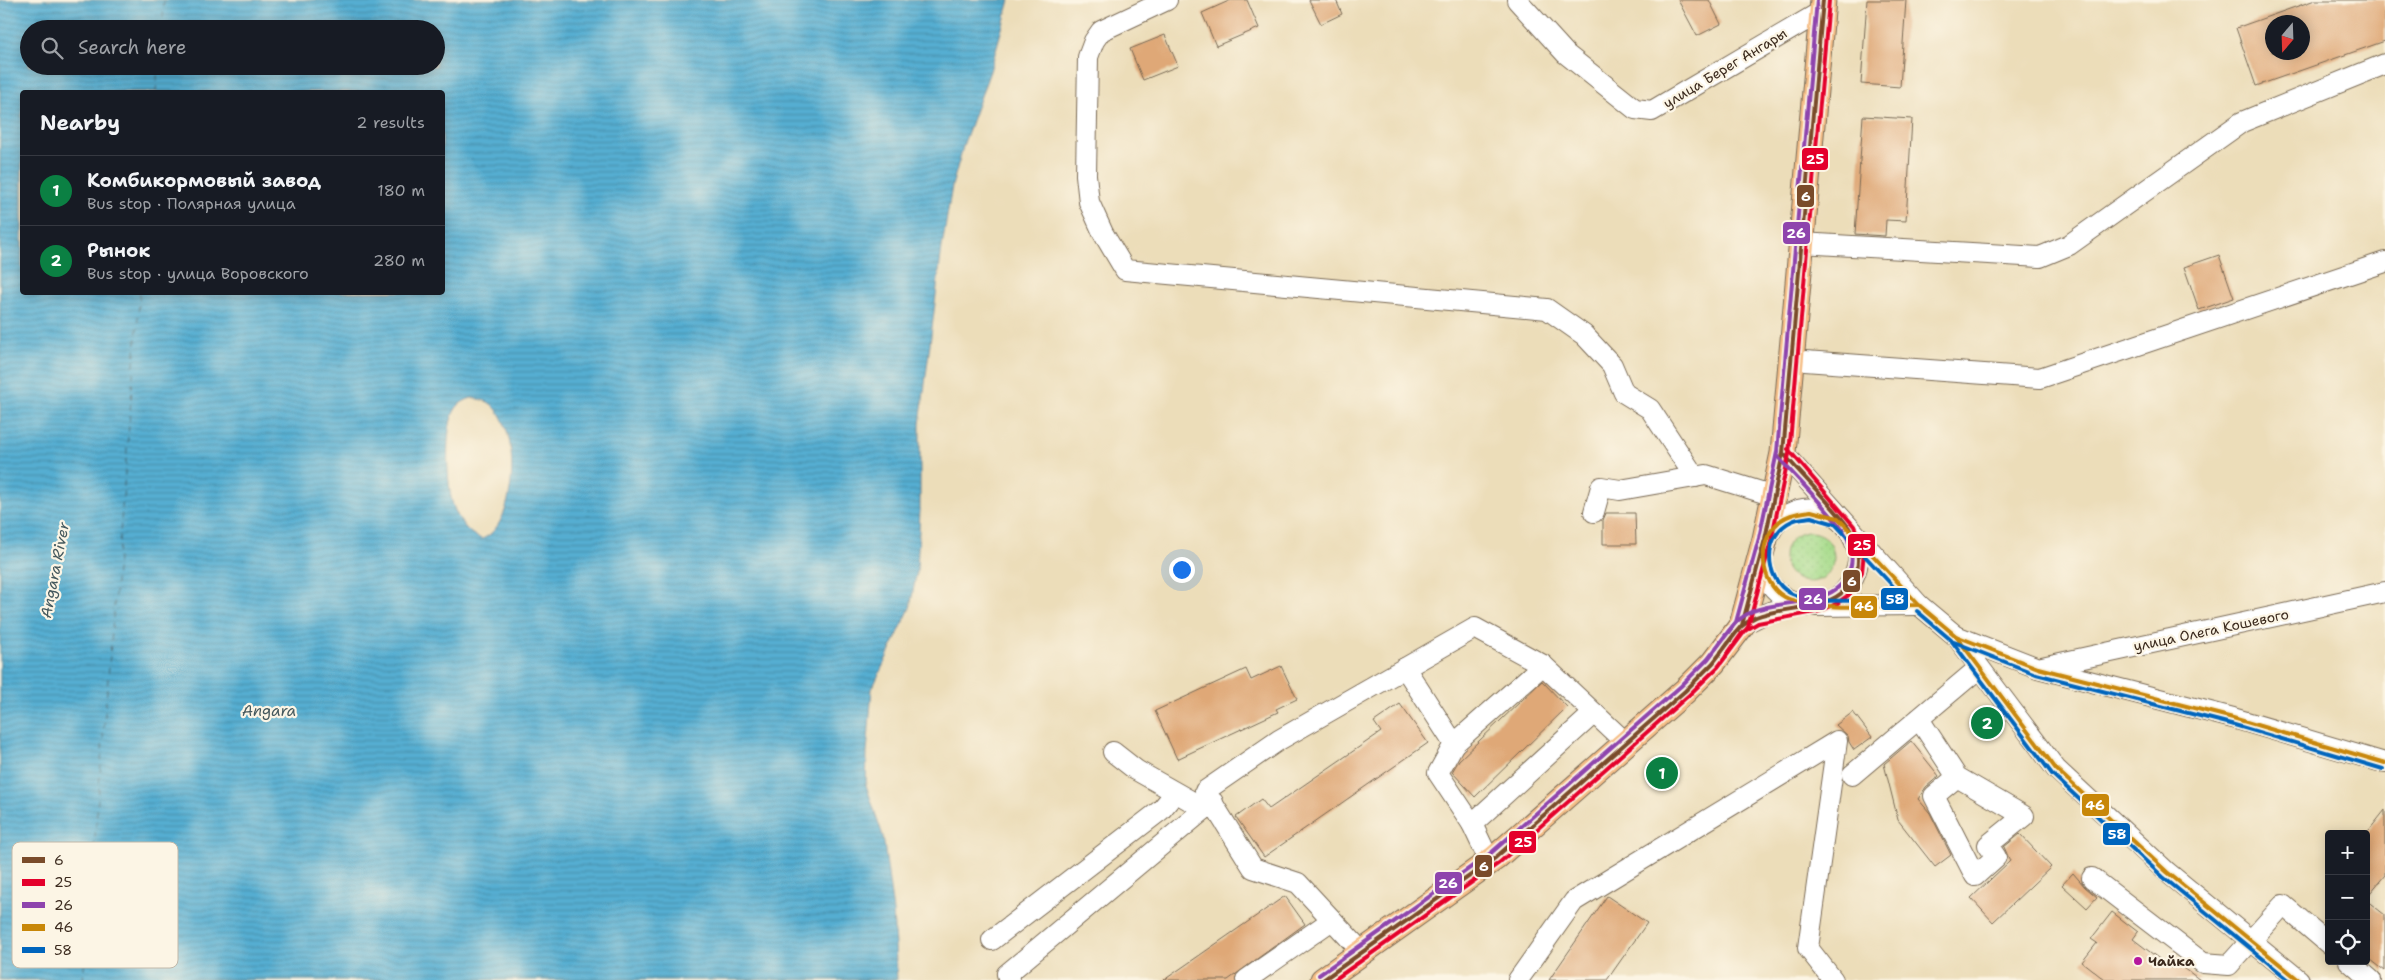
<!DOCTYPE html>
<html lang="en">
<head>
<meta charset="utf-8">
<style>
	:root { --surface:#171b24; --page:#20242c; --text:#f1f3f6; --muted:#9ea1a6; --line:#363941; --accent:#0b8043 }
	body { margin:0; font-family:"Shantell Sans",sans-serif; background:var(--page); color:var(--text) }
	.controls { position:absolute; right:15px; bottom:15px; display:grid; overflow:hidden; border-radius:5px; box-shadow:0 2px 12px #0003 }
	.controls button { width:45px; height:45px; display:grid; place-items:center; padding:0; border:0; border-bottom:1px solid var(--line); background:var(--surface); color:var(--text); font:25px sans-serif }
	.compass { position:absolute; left:2265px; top:15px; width:45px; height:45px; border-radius:50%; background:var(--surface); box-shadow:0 2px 12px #0003; rotate:199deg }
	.you { position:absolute; left:1181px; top:569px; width:18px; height:18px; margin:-12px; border:4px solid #fff; border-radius:50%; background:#1a73e8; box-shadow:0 0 0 8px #1a73e833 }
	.badge { display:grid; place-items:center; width:32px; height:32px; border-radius:50%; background:var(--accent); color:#fff; font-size:16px; font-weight:700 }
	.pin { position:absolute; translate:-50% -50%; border:2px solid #fff; box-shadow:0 1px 5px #0006 }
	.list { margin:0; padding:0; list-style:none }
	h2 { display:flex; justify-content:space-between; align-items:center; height:65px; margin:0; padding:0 20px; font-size:21px }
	h2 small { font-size:16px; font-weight:400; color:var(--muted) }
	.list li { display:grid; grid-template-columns:32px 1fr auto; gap:15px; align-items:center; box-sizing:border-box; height:70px; padding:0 20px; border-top:1px solid var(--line) }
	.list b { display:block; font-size:19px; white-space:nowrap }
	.list p { margin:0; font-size:16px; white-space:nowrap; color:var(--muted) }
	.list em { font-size:16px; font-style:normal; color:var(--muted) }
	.icon { flex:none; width:28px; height:28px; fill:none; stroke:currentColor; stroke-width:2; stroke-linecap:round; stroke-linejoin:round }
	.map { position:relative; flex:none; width:2385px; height:980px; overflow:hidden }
	.search { position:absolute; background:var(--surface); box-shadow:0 2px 12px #0003; left:20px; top:20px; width:425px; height:55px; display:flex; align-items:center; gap:12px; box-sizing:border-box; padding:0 18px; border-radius:28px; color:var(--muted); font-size:19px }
	.panel { position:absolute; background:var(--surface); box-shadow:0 2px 12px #0003; left:20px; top:90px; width:425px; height:205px; border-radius:5px }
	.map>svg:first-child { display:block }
	.grass { fill:url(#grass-dots); stroke:#718355 }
	.water { fill:url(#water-rules); stroke:#486c78; fill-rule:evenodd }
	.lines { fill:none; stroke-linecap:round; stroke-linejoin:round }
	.ferry { stroke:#44585d; stroke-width:1; stroke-dasharray:6 5; stroke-linecap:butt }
	.building { fill:#dfa877; fill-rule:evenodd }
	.minor-casing { stroke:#796954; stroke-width:22 }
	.major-casing { stroke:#796954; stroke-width:27 }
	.minor { stroke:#fff; stroke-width:20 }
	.major { stroke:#f6be87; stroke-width:25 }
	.bus-1-casing { stroke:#fcf5e5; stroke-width:8 }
	.bus-2-casing { stroke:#fcf5e5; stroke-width:8 }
	.bus-3-casing { stroke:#fcf5e5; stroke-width:8 }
	.bus-4-casing { stroke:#fcf5e5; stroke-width:8 }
	.bus-5-casing { stroke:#fcf5e5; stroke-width:8 }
	.bus-1 { stroke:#7a4b2a; stroke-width:4 }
	.bus-2 { stroke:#e4002b; stroke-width:4 }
	.bus-3 { stroke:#8e44ad; stroke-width:4 }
	.bus-4 { stroke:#c88708; stroke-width:4 }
	.bus-5 { stroke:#0065bd; stroke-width:4 }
	.poi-dot { fill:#b5179e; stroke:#fcf5e5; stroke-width:2 }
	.labels { text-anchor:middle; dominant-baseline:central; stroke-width:4.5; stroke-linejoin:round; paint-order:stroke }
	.street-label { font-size:14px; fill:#3b2a1e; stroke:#fcf5e5 }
	.poi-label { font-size:14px; font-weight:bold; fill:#3b2a1e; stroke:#fcf5e5; text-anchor:start }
	.water-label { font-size:15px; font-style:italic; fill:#44585d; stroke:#fcf5e5 }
	.key { fill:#fcf5e5; stroke:#c2b8a9; stroke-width:1 }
	.key-label { font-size:14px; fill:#3b2a1e }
	.line-badge { stroke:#fcf5e5; stroke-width:2 }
	.badge-label { font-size:14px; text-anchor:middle; font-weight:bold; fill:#fff }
</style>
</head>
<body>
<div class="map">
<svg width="2385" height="980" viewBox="0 0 2385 980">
	<defs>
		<pattern id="grass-dots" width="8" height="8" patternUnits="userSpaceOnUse" patternTransform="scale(1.25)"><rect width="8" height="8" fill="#a7dc8c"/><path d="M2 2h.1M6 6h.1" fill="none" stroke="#91bd78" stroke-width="1.8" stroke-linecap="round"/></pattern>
		<pattern id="water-rules" width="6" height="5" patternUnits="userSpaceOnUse" patternTransform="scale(1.25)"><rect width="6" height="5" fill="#55aed2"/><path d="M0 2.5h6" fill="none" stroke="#488eaa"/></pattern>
	</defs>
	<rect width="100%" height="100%" fill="#fcf5e5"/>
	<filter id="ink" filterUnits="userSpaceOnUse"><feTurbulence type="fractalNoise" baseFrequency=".02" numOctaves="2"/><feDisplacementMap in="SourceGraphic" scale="10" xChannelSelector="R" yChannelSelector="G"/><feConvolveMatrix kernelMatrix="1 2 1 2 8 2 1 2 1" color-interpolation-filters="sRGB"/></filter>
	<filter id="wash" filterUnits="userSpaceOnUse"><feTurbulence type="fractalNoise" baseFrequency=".0096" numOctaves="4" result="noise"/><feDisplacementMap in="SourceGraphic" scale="20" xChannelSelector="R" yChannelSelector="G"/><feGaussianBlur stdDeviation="1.12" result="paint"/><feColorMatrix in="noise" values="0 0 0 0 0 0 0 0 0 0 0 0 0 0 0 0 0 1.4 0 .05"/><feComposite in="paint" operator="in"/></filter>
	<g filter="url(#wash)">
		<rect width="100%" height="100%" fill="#ecddb9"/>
		<!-- grass -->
		<circle class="grass" cx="1809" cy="557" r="25"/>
		<!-- water -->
		<path class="water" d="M0 0H1010L990 71 964 143 952 186 942 247 920 424V511L917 570 910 608 872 689 867 753 866 785 883 836 893 911 897 980H0ZM29 29H436V66H29ZM22 92H442V292H22ZM473 398C478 399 484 400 488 402 522 422 519 525 482 539 467 534 458 519 453 505 447 487 444 426 455 410 458 404 466 399 473 398Z"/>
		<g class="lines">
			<!-- ferry -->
			<g class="ferry">
				<path d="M162 29 164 0"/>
				<path d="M156 92 158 66"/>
				<path d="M83 980 140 292"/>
			</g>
		</g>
		<g id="blocks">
			<!-- building -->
			<g class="building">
				<path d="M1231 0H1247L1259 28 1216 46 1202 13Z"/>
				<path d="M1309 0H1336L1342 14 1321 24Z"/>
				<path d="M1678 0H1709L1721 24 1697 36Z"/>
				<path d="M1867 0H1906L1900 87 1861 84Z"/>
				<path d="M2315 0H2385V41L2256 86 2236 28ZM2272 22H2302V52H2272Z"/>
				<path d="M1165 35 1178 66 1143 80 1130 49Z"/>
				<path d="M1863 116 1912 119 1906 221 1886 220 1885 236 1855 234Z"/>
				<path d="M2219 255 2234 298 2199 310 2184 267Z"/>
				<path d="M1606 513H1635L1636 544H1603V520Z"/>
				<path d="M1281 666 1297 699 1276 709 1278 712 1177 759 1155 711 1246 669 1251 680Z"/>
				<path d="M1542 681 1567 707 1475 797 1452 772 1459 760Z"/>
				<path d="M1400 704 1428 743 1264 857 1236 817 1261 799 1269 809 1381 732 1374 722Z"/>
				<path d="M1853 712 1872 737 1854 750 1849 742 1848 736 1836 725Z"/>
				<path d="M1911 741 1939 776 1926 787 1918 799 1930 813 1951 855 1935 867 1898 820 1884 764Z"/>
				<path d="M2385 810V875L2366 898V834Z"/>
				<path d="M2020 834 2051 867 1993 922 1971 898 2010 861 2004 847Z"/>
				<path d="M2073 873 2085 887 2097 897 2087 908 2062 885Z"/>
				<path d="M1285 896 1305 924 1228 980H1164Z"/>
				<path d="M1607 896 1647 923 1607 980H1549Z"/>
				<path d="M2366 900 2385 915V971L2366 956Z"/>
				<path d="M2112 912 2138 932 2133 939 2171 968 2176 962 2200 980H2105L2082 962 2097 943 2091 939Z"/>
			</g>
		</g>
	</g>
	<g filter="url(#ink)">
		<use href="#blocks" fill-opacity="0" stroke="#796954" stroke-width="1"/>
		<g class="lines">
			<defs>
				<g id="minor">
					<path d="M1167 0 1101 31 1094 41 1088 57 1086 175 1089 202 1103 233 1125 270 1547 309 1584 335 1612 365 1624 393 1650 409 1695 477"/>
					<path d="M1517 0 1566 54 1635 109 1652 111 1822 11"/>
					<path d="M1801 243 2040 257 2069 245 2242 122 2385 64"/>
					<path d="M1791 360 2040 378 2385 262"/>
					<path d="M1783 453 1919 605 1956 636 2056 769 2167 872 2299 980"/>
					<path d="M1594 512 1601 487 1620 490 1706 475 1774 496"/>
					<path d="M1742 625C1751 621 1760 615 1770 612 1799 604 1838 612 1853 578 1857 570 1859 561 1858 552 1854 535 1845 522 1830 514 1767 483 1725 597 1814 606L1919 605"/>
					<path d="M1956 636 2038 668 2233 718 2385 763"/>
					<path d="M2042 667 2385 592"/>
					<path d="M1405 668 1454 744 1438 773 1472 824"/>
					<path d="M1919 719 1957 777 1934 796 1975 876 1996 857 1988 845 2024 816 1957 777"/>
					<path d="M1454 744 1543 665"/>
					<path d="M1113 752 1136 770 1205 809"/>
					<path d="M1852 775 1979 668"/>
					<path d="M1490 862 1472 824 1594 713"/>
					<path d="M2092 878 2203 963 2229 965 2283 905 2329 944"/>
					<path d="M992 940 1161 810 1175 793"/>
					<path d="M1362 952 1298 883 1253 868 1205 791 1279 740 1475 628 1543 665 1626 743"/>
					<path d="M2349 961 2371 980"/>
					<path d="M1009 980 1007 974 1213 802"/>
					<path d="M1246 980 1332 920"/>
					<path d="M1518 980 1574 901 1837 741 1808 948 1833 980"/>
				</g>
				<path id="major" d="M1323 980 1495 858 1685 691 1713 663 1742 625 1765 539 1783 453 1823 0"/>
			</defs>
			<!-- minor casing -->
			<use href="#minor" class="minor-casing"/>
			<!-- major casing -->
			<use href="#major" class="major-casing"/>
			<!-- minor -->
			<use href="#minor" class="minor"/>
			<!-- major -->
			<use href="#major" class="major"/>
			<defs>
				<g id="bus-1">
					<path d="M1721 652C1731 638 1739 625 1756 617 1790 603 1844 615 1857 569 1860 556 1856 539 1849 528 1830 502 1804 478 1783 453"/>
					<path d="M1323 980 1495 858 1685 691 1713 663 1742 625 1765 539 1783 453 1823 0"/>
				</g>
				<g id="bus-2">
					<path d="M1726 656 1743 632 1758 623 1820 611 1836 604 1850 594 1862 572 1864 551 1854 526 1788 449"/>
					<path d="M1334 980 1499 863 1689 695 1718 667 1748 627 1771 541 1789 454 1829 1"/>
				</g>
				<g id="bus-3">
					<path d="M1716 648C1727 633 1735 619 1753 611 1784 598 1842 609 1851 565 1853 555 1850 541 1844 532 1826 507 1799 481 1778 457"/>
					<path d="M1319 975 1491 853 1681 686 1708 659 1736 622 1759 538 1777 452 1817 0"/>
				</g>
				<g id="bus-4">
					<path d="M1811 511 1838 518 1919 605C1881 605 1824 612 1789 599 1762 589 1756 548 1774 527 1783 515 1797 513 1811 511Z"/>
					<path d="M1919 605 1956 636 2056 769 2167 872 2299 980"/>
					<path d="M1956 636 2038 668 2233 718 2385 763"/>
				</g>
				<g id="bus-5">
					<path d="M1811 517 1835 524 1905 599C1876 599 1815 606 1790 593 1763 578 1763 534 1792 521 1797 518 1805 518 1811 517Z"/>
					<path d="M1917 611 1951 640 2052 774 2163 877 2289 980"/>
					<path d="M1954 642 2036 674 2231 724 2383 769"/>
				</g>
			</defs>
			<!-- bus-1 casing -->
			<use href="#bus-1" class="bus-1-casing"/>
			<!-- bus-2 casing -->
			<use href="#bus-2" class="bus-2-casing"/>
			<!-- bus-3 casing -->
			<use href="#bus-3" class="bus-3-casing"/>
			<!-- bus-4 casing -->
			<use href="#bus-4" class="bus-4-casing"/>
			<!-- bus-5 casing -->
			<use href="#bus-5" class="bus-5-casing"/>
			<!-- bus-1 -->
			<use href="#bus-1" class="bus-1"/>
			<!-- bus-2 -->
			<use href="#bus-2" class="bus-2"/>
			<!-- bus-3 -->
			<use href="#bus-3" class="bus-3"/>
			<!-- bus-4 -->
			<use href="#bus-4" class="bus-4"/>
			<!-- bus-5 -->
			<use href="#bus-5" class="bus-5"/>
		</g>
	</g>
	<!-- markers -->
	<circle class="poi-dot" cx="2138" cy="961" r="5"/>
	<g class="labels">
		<!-- street labels -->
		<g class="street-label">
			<text transform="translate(1725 68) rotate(-31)">улица Берег Ангары</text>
			<text transform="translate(2211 630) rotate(-12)">улица Олега Кошевого</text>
		</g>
		<!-- poi labels -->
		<g class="poi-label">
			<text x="2148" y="961">Чайка</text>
		</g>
		<!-- water labels -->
		<g class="water-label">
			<text transform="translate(55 570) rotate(-79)">Angara River</text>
			<text x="269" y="711">Angara</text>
		</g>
	</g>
	<!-- legend -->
	<rect x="12" y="842" width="166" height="126" rx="8" class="key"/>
	<rect x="22" y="857" width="23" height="6" fill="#7a4b2a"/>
	<rect x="22" y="879" width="23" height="7" fill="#e4002b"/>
	<rect x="22" y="902" width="23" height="6" fill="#8e44ad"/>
	<rect x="22" y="924" width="23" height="7" fill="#c88708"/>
	<rect x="22" y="947" width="23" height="6" fill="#0065bd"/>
	<g class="key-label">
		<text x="54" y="865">6</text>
		<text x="54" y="887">25</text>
		<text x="54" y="910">26</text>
		<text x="54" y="932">46</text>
		<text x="54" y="955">58</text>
	</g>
	<g class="line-badge">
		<rect x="1801" y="147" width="28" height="24" rx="5" fill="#e4002b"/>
		<rect x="1796" y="184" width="19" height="24" rx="5" fill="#7a4b2a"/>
		<rect x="1782" y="221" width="29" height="24" rx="5" fill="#8e44ad"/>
		<rect x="1847" y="533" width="29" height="24" rx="5" fill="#e4002b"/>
		<rect x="1842" y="569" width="19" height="24" rx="5" fill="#7a4b2a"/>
		<rect x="1798" y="587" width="29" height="24" rx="5" fill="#8e44ad"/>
		<rect x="1880" y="587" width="29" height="24" rx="5" fill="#0065bd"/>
		<rect x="1850" y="595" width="28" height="24" rx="5" fill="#c88708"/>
		<rect x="2081" y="793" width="29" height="24" rx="5" fill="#c88708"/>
		<rect x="2102" y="822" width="29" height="24" rx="5" fill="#0065bd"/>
		<rect x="1508" y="830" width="29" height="24" rx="5" fill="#e4002b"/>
		<rect x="1474" y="854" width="19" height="24" rx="5" fill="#7a4b2a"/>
		<rect x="1434" y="871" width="29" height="24" rx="5" fill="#8e44ad"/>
	</g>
	<g class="badge-label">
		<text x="1815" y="164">25</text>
		<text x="1806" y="201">6</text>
		<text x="1796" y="238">26</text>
		<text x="1862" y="550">25</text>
		<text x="1852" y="586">6</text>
		<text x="1813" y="604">26</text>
		<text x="1895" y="604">58</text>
		<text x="1864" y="611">46</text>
		<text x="2095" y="810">46</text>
		<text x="2117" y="839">58</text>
		<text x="1523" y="847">25</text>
		<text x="1484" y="871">6</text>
		<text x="1448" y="888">26</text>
	</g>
</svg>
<div class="controls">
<button>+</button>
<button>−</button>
<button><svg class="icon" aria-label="locate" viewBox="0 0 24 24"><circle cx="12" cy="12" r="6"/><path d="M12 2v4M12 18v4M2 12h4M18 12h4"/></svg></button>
</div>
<svg class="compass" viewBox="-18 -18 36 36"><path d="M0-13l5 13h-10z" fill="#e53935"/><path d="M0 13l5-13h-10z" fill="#9ea1a6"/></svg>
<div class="you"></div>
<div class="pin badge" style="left:1662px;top:773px">1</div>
<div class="pin badge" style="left:1987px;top:723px">2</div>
<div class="search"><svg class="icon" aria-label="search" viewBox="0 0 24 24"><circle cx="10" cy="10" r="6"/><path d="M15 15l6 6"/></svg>Search here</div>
<section class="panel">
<h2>Nearby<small>2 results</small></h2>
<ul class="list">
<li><span class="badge">1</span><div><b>Комбикормовый завод</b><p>Bus stop · Полярная улица</p></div><em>180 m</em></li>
<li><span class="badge">2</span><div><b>Рынок</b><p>Bus stop · улица Воровского</p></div><em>280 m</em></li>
</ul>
</section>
</div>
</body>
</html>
